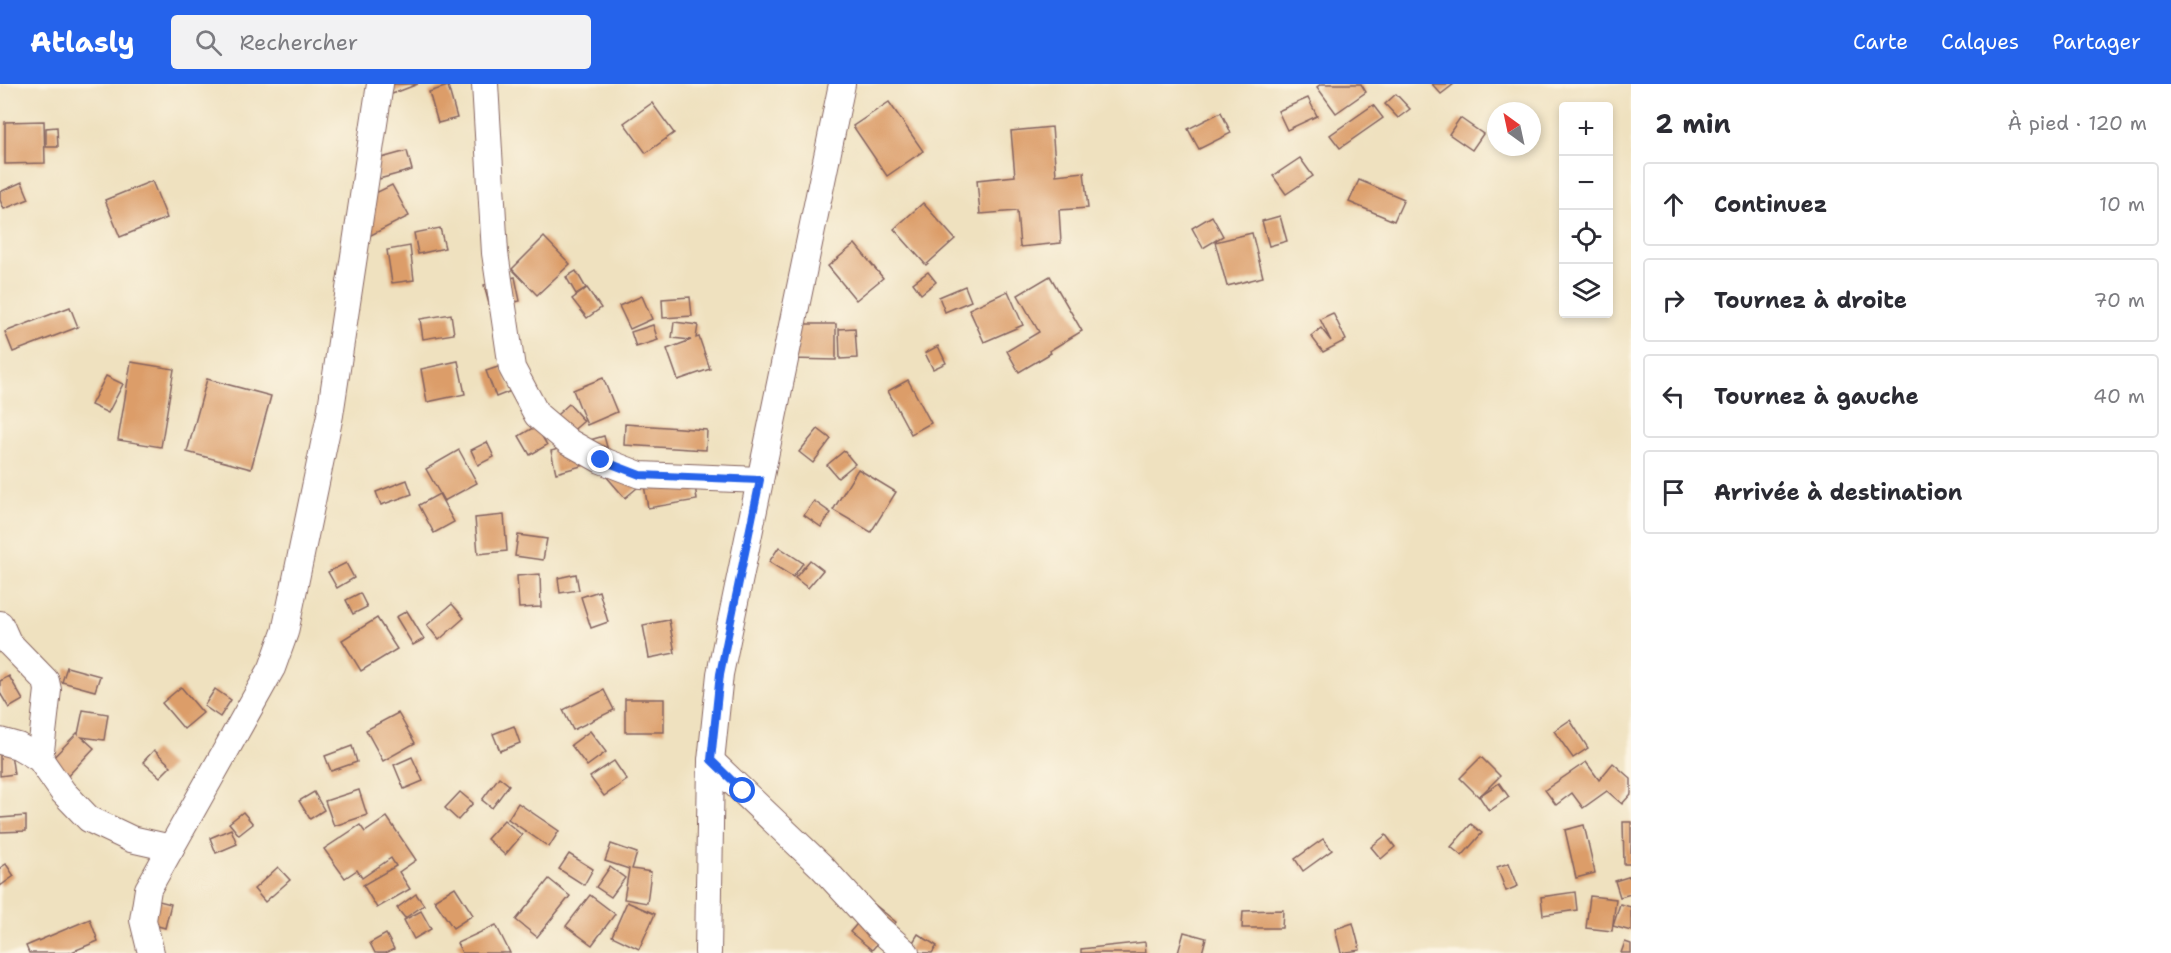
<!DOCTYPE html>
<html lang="fr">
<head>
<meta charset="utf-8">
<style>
	:root { --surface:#fff; --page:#f2f2f3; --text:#2b2b33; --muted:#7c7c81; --line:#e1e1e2; --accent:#2563eb }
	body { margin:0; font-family:"Shantell Sans",sans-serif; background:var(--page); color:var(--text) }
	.controls { position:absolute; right:18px; top:18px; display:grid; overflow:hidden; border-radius:6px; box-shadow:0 3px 9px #0003 }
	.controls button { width:54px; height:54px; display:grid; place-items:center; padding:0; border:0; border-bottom:2px solid var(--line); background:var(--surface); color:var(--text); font:30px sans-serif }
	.compass { position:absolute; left:1487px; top:18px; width:54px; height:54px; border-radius:50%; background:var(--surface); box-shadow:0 3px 9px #0003; rotate:327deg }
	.stop { position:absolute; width:18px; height:18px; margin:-14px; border:4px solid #2563eb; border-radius:50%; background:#fff }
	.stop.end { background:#2563eb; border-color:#fff; box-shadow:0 2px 6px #0008 }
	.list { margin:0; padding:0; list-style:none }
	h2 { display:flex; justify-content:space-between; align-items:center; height:78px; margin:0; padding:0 24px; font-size:26px }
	h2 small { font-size:20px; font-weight:400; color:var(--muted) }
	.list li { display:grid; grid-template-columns:39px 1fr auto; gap:18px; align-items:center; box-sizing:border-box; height:84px; margin:0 12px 12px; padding:0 12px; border:2px solid var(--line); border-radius:6px }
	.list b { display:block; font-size:22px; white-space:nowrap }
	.list em { font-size:20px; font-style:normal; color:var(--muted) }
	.icon { flex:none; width:33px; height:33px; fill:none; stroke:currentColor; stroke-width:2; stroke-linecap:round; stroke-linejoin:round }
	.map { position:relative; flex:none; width:1631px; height:869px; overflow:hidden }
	header { display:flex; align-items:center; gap:36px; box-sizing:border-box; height:84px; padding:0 30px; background:var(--accent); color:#fff }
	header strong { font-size:28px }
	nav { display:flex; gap:33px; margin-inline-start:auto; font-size:21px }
	.search { width:420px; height:54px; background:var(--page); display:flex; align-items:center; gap:15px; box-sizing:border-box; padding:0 21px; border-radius:6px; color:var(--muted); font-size:22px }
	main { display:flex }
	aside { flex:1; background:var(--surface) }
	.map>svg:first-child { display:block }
	.building { fill:#dc9d69 }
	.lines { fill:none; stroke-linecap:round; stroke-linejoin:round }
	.street-casing { stroke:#84635f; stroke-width:28 }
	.street { stroke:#fff; stroke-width:26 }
	.route { stroke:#2563eb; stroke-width:8 }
</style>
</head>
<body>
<header>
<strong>Atlasly</strong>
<div class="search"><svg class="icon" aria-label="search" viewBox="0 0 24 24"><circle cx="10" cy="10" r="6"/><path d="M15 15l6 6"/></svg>Rechercher</div>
<nav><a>Carte</a><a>Calques</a><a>Partager</a></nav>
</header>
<main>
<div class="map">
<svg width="1631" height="869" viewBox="0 0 1631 869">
	<rect width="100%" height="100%" fill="#fcf5e5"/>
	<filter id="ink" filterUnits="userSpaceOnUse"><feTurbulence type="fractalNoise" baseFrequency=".0167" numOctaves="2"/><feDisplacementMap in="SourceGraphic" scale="12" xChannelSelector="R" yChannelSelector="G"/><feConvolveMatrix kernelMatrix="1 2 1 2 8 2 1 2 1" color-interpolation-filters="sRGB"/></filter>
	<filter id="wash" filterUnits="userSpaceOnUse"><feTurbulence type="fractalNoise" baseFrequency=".008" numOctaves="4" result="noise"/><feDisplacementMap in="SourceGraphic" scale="24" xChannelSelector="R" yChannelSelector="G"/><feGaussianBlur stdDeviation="1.35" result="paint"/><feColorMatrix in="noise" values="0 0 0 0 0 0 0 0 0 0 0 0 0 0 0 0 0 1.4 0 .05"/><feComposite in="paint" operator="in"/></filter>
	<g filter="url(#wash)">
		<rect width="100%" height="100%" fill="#efe1bf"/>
		<g id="blocks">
			<!-- building -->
			<g class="building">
				<path d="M383 0H418L387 12Z"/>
				<path d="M1321 0H1361L1366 8 1336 29 1317 3Z"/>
				<path d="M1432 0H1454L1441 10Z"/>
				<path d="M448 2 457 34 438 39 429 8Z"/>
				<path d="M1396 10 1410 25 1398 34 1385 20Z"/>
				<path d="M1308 14 1317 32 1287 46 1278 27Z"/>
				<path d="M889 18 923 67 887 92 853 42Z"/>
				<path d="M652 19 674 49 646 69 624 39Z"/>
				<path d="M1373 21 1383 34 1340 64 1330 51Z"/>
				<path d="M1221 28 1231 49 1199 65 1188 45Z"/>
				<path d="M1460 34 1483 50 1472 66 1449 50Z"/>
				<path d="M44 37 45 79 5 80V38Z"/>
				<path d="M57 43 58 63H46V44Z"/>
				<path d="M1052 43 1056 91 1084 88 1088 124 1059 126 1061 159 1020 163 1017 127 980 130 977 96 1015 92 1011 47Z"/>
				<path d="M407 67 412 86 379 95 374 76Z"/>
				<path d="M1300 74 1313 92 1286 110 1273 92Z"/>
				<path d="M1359 96 1404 115 1394 137 1349 118Z"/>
				<path d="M152 97 167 134 120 153 105 116Z"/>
				<path d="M22 98 29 115 4 125 0 116V108Z"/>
				<path d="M392 101 409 132 371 151 355 119Z"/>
				<path d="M923 119 955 155 926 181 894 145Z"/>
				<path d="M1212 132 1223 152 1203 164 1192 144Z"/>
				<path d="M1280 132 1287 157 1269 162 1262 137Z"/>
				<path d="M440 144 445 164 418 170 414 149Z"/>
				<path d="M1252 149 1263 193 1227 202 1215 158Z"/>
				<path d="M544 153 570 180 537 211 512 185Z"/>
				<path d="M855 160 883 194 856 216 828 182Z"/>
				<path d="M410 162 414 196 392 199 387 166Z"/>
				<path d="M576 187 586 204 576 210 566 193Z"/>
				<path d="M928 188 936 198 921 210 913 199Z"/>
				<path d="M1050 192 1082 247 1049 267 1051 269 1019 288 1007 267 1039 248 1018 211Z"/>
				<path d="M515 193 520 217 490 224 484 201Z"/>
				<path d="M965 202 971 217 945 228 939 213Z"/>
				<path d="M587 204 601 224 587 234 572 215Z"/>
				<path d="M1008 207 1023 241 984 258 969 225Z"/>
				<path d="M642 212 652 235 630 245 619 222Z"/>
				<path d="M690 213 692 232 663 234 662 215Z"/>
				<path d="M70 223 78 243 13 268 5 248Z"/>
				<path d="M1333 229 1346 256 1323 268 1311 252 1321 244 1331 257 1320 235Z"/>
				<path d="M451 230 454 250 423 255 420 235Z"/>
				<path d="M674 238 698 241 696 254 699 253 710 285 678 296 667 265 691 256 672 254Z"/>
				<path d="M791 240H836V276L791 275Z"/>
				<path d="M653 241 658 256 636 263 631 248Z"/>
				<path d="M855 244 857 274 840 275 839 245Z"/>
				<path d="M938 262 946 279 933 285 925 269Z"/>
				<path d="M458 277 465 310 427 318 421 285Z"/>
				<path d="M131 278 174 285 161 363 118 356Z"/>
				<path d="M501 282 511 307 496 313 486 287Z"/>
				<path d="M106 292 123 300 108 329 91 321Z"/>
				<path d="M603 294 617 328 587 341 573 306Z"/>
				<path d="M207 295 271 312 251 385 187 368Z"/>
				<path d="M908 296 931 339 911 350 888 307Z"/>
				<path d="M569 320 584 337 562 356 548 339Z"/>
				<path d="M625 340 707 346 706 366 624 361Z"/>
				<path d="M536 342 547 361 530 371 519 352Z"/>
				<path d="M818 345 831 355 813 379 799 368Z"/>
				<path d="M604 352 610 374 556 389 551 367Z"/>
				<path d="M487 358 494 373 478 381 471 366Z"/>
				<path d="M459 366 477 399 444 417 426 385Z"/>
				<path d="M844 367 855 380 838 394 827 381Z"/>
				<path d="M624 377 643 399 625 414 606 392Z"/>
				<path d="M858 385 896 408 871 448 833 426Z"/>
				<path d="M694 393 697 416 648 424 644 401Z"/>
				<path d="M407 396 412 410 381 421 376 408Z"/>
				<path d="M439 410 454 438 434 449 419 421Z"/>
				<path d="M814 417 831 429 821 443 804 431Z"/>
				<path d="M504 431 507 467 478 470 475 434Z"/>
				<path d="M518 451 547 455 543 476 515 472Z"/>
				<path d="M779 463 803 479 793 493 769 478Z"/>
				<path d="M810 476 823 486 808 504 795 494Z"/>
				<path d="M346 479 354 494 337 504 328 488Z"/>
				<path d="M540 490 541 523 519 524 517 492Z"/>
				<path d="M576 490 579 506 560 509 558 494Z"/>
				<path d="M599 507 608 538 591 544 581 513Z"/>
				<path d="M360 509 367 523 353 530 346 516Z"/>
				<path d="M452 520 464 534 439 556 427 541Z"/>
				<path d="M407 527 424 555 413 561 396 533Z"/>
				<path d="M377 534 397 565 361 587 342 556Z"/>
				<path d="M669 536 675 569 649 574 643 541Z"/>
				<path d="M67 583 100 592 95 607 62 598Z"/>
				<path d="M9 592 23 616 9 624 0 609V597Z"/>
				<path d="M181 603 203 629 184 645 162 619Z"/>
				<path d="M215 605 231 616 220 633 204 622Z"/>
				<path d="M604 606 614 626 573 646 563 626Z"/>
				<rect x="625" y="615" width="39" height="33"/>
				<path d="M83 626 108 630 104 656 82 653 94 664 65 695 48 679 77 649 78 650Z"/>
				<path d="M398 629 415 659 383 677 366 646Z"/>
				<path d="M1570 636 1588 664 1573 674 1554 647Z"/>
				<path d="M514 642 520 659 500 667 493 650Z"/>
				<path d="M590 647 606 668 587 682 571 661Z"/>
				<path d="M352 662 357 678 331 687 325 672Z"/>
				<path d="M10 663 14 690 0 692V665Z"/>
				<path d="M154 666 171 682 160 693 143 678Z"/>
				<path d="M412 673 423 697 404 705 394 681Z"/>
				<path d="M1481 673 1500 692 1479 713 1460 694Z"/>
				<path d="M614 677 627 696 604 712 590 693Z"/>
				<path d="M1586 678 1599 696 1613 679 1631 695V710L1622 720 1607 707 1583 724 1572 709 1556 721 1545 706Z"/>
				<path d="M499 693 509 701 492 724 482 716Z"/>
				<path d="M1499 699 1509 713 1489 727 1479 712Z"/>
				<path d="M359 706 367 731 334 742 325 717Z"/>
				<path d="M314 708 324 726 310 735 299 717Z"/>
				<path d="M460 708 473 719 458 736 445 724Z"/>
				<path d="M518 719 559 747 549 763 508 735Z"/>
				<path d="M243 728 253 740 239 751 229 739Z"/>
				<path d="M26 732V747L0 748V734Z"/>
				<path d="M387 733 416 776 399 788 410 805 377 824 363 801 396 782 391 774 362 794 357 786 345 794 324 765 360 741 365 748Z"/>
				<path d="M504 736 522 751 505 771 487 755Z"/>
				<path d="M1623 738H1631V780H1624Z"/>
				<path d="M1471 740 1482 749 1462 772 1451 763Z"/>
				<path d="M1584 741 1595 789 1576 794 1565 746Z"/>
				<path d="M231 745 237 760 216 769 210 754Z"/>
				<path d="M1386 751 1395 763 1381 775 1371 763Z"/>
				<path d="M1323 755 1332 766 1303 787 1295 775Z"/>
				<path d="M611 760 637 769 632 785 651 788 647 819 624 815 629 785 605 777Z"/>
				<path d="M569 770 593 785 584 801 559 785Z"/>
				<path d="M1509 779 1518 802 1506 807 1497 783Z"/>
				<path d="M6 780 14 792 0 802V784Z"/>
				<path d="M278 783 290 796 265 818 254 805Z"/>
				<path d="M610 783 625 794 611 813 596 803Z"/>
				<path d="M1631 792V810L1620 813 1615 797Z"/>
				<path d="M549 795 570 812 537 853 516 836Z"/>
				<path d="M455 803 473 831 453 844 434 816Z"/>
				<path d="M1575 808 1577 826 1543 831 1541 813Z"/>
				<path d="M416 810 424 821 405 834 397 824Z"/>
				<path d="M590 811 615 830 592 861 566 842Z"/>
				<path d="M1590 812 1616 815 1612 847 1586 844Z"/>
				<path d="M151 815 171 820 165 844 144 838Z"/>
				<path d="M627 818 655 830 639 865 612 852Z"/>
				<path d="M874 820 896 838 872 866 850 848Z"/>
				<path d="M1620 820 1631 823V847L1613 842Z"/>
				<path d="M1283 826 1282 844H1242L1243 827Z"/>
				<path d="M421 827 431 845 414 855 404 836Z"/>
				<path d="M90 835 98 857 69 869H29L26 862Z"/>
				<path d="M1353 839 1360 866 1341 869 1335 845Z"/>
				<path d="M496 841 510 869H462L457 859Z"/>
				<path d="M1184 848 1206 854 1202 869H1178Z"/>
				<path d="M386 850 394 865 386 869H375L370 859Z"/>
				<path d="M918 850 937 862 932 869 907 868Z"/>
				<path d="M1145 858 1146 869H1081V865Z"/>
				<path d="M1625 858 1631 860V869H1621Z"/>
			</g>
		</g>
	</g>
	<g filter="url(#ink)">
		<use href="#blocks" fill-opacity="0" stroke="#84635f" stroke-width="1.5"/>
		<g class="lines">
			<defs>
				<g id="street">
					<path d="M485 0 495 169 512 284 537 331 569 358 601 376 640 391 760 396"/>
					<path d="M0 540 8 558 46 597 48 606 40 675"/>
					<path d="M0 657 18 662 40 675 63 708 89 735 131 755 171 764"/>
					<path d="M711 677 821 782 877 843 906 869"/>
					<path d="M151 869 143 836 148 805 272 584 285 548 330 331 380 0"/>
					<path d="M708 869 711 677 720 590 842 0"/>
				</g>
			</defs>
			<!-- street casing -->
			<use href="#street" class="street-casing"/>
			<!-- street -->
			<use href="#street" class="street"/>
		</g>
	</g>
	<g class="lines" filter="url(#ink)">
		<!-- route -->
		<path class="route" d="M601 376 640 391 760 396 720 590 711 676 743 707"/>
	</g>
</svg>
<div class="controls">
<button>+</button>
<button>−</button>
<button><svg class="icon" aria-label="locate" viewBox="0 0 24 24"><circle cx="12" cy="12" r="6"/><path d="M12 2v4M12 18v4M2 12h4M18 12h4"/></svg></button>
<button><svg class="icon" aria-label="layers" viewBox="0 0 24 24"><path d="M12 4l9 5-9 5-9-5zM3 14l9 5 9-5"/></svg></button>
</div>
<svg class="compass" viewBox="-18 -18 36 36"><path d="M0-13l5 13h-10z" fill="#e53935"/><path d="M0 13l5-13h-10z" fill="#7c7c81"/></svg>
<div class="stop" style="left:743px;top:707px"></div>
<div class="stop end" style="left:601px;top:376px"></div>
</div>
<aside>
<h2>2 min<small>À pied · 120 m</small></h2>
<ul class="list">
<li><svg class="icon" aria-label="ahead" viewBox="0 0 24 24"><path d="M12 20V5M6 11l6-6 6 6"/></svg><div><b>Continuez</b></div><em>10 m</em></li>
<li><svg class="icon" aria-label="right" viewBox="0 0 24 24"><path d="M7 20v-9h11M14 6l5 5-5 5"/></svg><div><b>Tournez à droite</b></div><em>70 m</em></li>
<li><svg class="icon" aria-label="left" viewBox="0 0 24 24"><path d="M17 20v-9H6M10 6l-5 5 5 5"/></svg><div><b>Tournez à gauche</b></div><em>40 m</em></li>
<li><svg class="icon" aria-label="arrive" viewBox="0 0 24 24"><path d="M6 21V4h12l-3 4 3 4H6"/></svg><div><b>Arrivée à destination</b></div></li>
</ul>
</aside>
</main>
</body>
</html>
